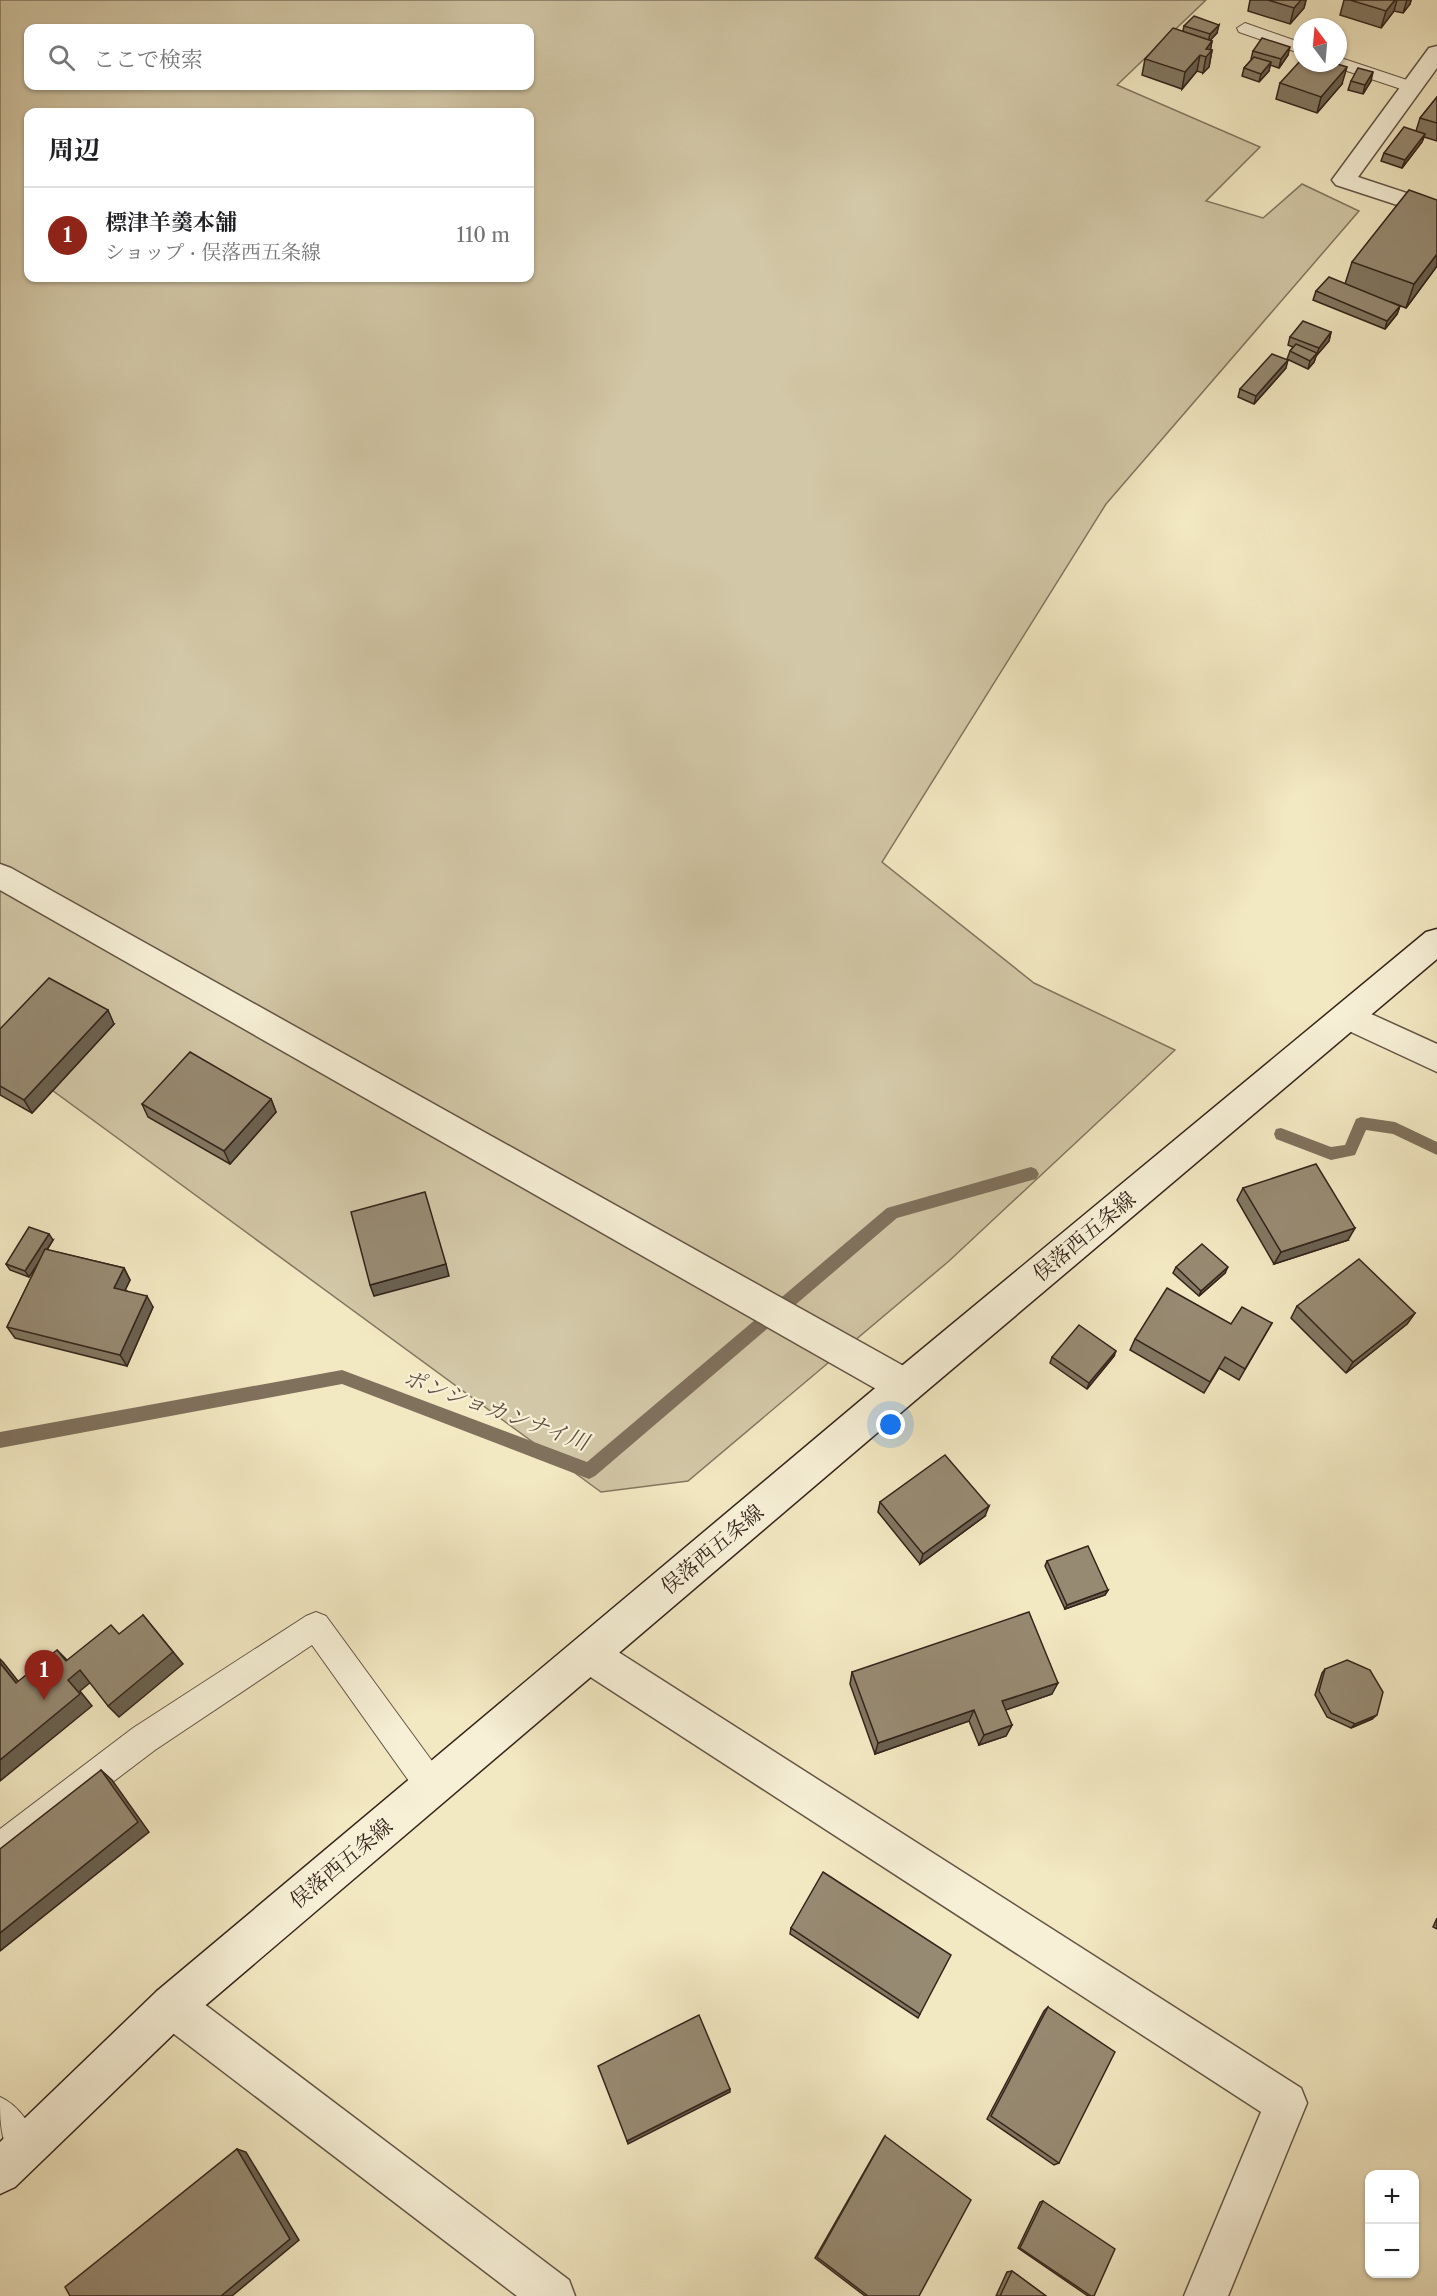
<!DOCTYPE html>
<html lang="ja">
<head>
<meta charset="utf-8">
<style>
	:root { --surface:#fff; --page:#f2f2f2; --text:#202124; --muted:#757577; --line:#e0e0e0; --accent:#8f2418 }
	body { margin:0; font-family:"Libre Caslon Text","Noto Serif JP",serif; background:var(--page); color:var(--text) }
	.controls { position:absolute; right:18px; bottom:18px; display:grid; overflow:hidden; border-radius:12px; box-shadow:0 2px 4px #0004 }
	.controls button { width:54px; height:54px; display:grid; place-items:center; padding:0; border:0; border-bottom:2px solid var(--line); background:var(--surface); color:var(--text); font:30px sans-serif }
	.compass { position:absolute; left:1293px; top:18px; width:54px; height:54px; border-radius:50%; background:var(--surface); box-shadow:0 2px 4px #0004; rotate:344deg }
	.you { position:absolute; left:891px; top:1425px; width:21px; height:21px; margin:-15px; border:4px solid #fff; border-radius:50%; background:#1a73e8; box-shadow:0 0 0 9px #1a73e833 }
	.badge { display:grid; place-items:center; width:39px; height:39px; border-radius:50%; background:var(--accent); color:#fff; font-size:20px; font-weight:700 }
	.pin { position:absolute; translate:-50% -50px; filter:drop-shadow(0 2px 3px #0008) }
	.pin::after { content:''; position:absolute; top:32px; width:21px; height:18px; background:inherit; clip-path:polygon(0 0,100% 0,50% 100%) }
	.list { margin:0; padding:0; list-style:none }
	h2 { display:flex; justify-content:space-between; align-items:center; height:78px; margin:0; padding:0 24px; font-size:26px }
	h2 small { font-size:20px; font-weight:400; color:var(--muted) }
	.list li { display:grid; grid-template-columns:39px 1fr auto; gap:18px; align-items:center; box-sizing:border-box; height:96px; padding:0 24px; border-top:2px solid var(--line) }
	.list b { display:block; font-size:22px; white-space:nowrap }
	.list p { margin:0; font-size:20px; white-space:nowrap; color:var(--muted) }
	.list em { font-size:20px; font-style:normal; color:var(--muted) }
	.icon { flex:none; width:33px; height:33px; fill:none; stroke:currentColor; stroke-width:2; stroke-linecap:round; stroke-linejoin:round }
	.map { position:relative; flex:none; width:1437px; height:2296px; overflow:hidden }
	.search { position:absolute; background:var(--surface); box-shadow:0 2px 4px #0004; left:24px; top:24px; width:510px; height:66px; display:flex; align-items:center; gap:15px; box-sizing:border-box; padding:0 21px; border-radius:12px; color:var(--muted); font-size:22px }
	.panel { position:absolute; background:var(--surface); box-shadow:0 2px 4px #0004; left:24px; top:108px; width:510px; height:174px; border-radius:12px }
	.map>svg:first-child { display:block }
	.green { fill:#d2c7a6; stroke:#847660; stroke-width:1.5; fill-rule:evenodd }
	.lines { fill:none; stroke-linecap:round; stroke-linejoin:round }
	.stream { fill:#80715d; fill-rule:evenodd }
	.service-casing { stroke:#645545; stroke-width:2 }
	.minor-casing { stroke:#645545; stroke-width:3 }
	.secondary-casing { stroke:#35241b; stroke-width:3 }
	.service { fill:#f7f0d7; fill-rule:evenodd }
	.minor { fill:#f7f0d7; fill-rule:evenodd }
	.secondary { fill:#f7f0d7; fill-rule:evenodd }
	.wall { fill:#827762; stroke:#35241b; stroke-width:1.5 }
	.shaded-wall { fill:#6a6150; stroke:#35241b; stroke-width:1.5 }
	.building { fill:#978a72; stroke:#35241b; stroke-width:1.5 }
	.labels { text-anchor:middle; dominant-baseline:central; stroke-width:4.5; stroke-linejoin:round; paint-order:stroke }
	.street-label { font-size:21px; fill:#35241b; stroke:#f7f0d7 }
	.water-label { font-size:22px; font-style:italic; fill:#615142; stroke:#f7f0d7 }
</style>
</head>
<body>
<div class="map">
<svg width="1437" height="2296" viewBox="0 0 1437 2296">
	<rect width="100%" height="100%" fill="#f2e8c2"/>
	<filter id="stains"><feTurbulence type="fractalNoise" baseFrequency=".00333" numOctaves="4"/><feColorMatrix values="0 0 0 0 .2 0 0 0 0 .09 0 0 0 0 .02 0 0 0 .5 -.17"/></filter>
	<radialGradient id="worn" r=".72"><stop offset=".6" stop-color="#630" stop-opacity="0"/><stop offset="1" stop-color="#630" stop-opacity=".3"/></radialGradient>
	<!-- green -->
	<path class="green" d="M0 0H1206L1117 85 1260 147 1206 201 1263 218 1302 184 1359 211 1106 504 882 862 1034 983 1175 1050 949 1261 688 1481 601 1492 0 1052ZM28 28H530V86H28ZM28 112H530V278H28Z"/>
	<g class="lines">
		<!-- stream -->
		<g class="stream">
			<path d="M1361 1117 1395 1122 1437 1142V1155L1393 1134 1366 1130 1355 1155 1331 1160 1276 1139 1274 1134 1276 1129 1281 1128 1331 1147 1345 1145 1356 1119Z"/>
			<path d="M1031 1167 1036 1169 1039 1174 1036 1179 897 1218 595 1476 589 1479 342 1384 0 1448V1432L342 1370 587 1462 887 1208Z"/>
		</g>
		<defs>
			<g id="service">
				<path d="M1245 23 1302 43V54L1239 32 1237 28Z"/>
				<path d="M1338 57 1416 83 1419 87 1416 91 1410 92 1332 66 1330 63H1338Z"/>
				<path d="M316 1612 326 1616 443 1776 447 1787 443 1798 432 1802 421 1798 312 1645 155 1750 11 1859 0 1864V1829L133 1728 306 1616Z"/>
				<path d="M0 2097C19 2105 34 2129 42 2148L37 2160 25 2165C0 2152 0 2126 0 2097Z"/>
			</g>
			<g id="minor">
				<path d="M1437 46V68L1358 177 1437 203V218L1336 185 1332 180 1429 48Z"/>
				<path d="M0 864 11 868 918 1374 923 1386 918 1398 905 1402 892 1398 0 890Z"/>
				<path d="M1347 1003 1437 1044V1072L1336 1025 1331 1016 1336 1007Z"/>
				<path d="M588 1635 601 1641 1301 2088 1307 2103 1228 2296H1184L1261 2112 575 1667 569 1654 575 1641Z"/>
				<path d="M172 1985 187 1991 569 2280 575 2296H517L157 2021 151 2006 157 1991Z"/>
			</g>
			<path id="secondary" d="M1437 929V959L918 1398 187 2021 15 2187 0 2194V2142L157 1991 892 1374 1426 932Z"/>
		</defs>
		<!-- service casing -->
		<use href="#service" class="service-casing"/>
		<!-- minor casing -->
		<use href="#minor" class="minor-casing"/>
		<!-- secondary casing -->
		<use href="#secondary" class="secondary-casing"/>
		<!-- service -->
		<use href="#service" class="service"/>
		<!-- minor -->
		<use href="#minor" class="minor"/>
		<!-- secondary -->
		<use href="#secondary" class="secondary"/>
	</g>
	<!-- wall -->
	<g class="wall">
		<path d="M1250 0H1306L1304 8 1290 24 1248 11Z"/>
		<path d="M1344 0H1411L1410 4 1403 13 1394 11 1381 28 1340 15Z"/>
		<path d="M1184 26 1217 33 1210 40 1212 41 1210 50H1212L1209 67 1203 73 1197 71 1182 89 1142 75 1145 59 1183 31Z"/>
		<path d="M1253 51 1288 55 1279 68 1270 65 1269 71 1259 82 1242 76 1244 68 1251 60V59Z"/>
		<path d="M1351 81H1371L1363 94 1348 90Z"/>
		<path d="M1280 83 1342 84 1317 113 1276 99Z"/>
		<path d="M1437 97V141L1424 137 1422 142 1402 168 1381 161 1384 153 1416 131 1420 118Z"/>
		<path d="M1352 262 1437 266 1406 308 1391 302 1400 306 1397 314 1385 329 1313 300 1316 291 1345 284Z"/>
		<path d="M1331 332 1329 341 1316 356 1314 362 1308 369 1287 359 1290 351 1293 347 1288 345 1290 337Z"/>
		<path d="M1286 368 1254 404 1238 397 1240 389Z"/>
		<path d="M114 1024 32 1113 0 1095V1029Z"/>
		<path d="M271 1099 276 1112 230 1164 148 1117 142 1104Z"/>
		<path d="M1243 1188 1348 1240 1274 1264 1237 1200Z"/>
		<path d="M53 1240 47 1250 124 1268 130 1280 125 1290 153 1307 127 1366 15 1338 7 1327 39 1262 29 1277 10 1270 6 1264Z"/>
		<path d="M1176 1267 1225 1273 1199 1296 1173 1273Z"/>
		<path d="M1297 1306 1415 1313 1407 1324 1346 1373 1291 1318Z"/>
		<path d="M1272 1323 1239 1380 1219 1368 1204 1393 1130 1350 1135 1339 1231 1324Z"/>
		<path d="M1114 1356 1087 1389 1050 1363 1052 1357Z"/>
		<path d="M880 1502 985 1516 920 1564 878 1512Z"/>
		<path d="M1047 1561 1108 1590 1105 1595 1065 1609 1045 1566Z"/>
		<path d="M1325 1669 1372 1719 1351 1728 1327 1717 1315 1695 1322 1673Z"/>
		<path d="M852 1672 1052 1694 1005 1710 1012 1725 1006 1736 979 1745 969 1721 875 1754 850 1684Z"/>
		<path d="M1437 1918V1929L1433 1927Z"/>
		<path d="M791 1928 920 2014 918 2018 790 1934Z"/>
		<path d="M1048 2007 1059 2163 1054 2165 987 2119 1044 2011Z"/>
		<path d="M885 2136 919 2296H865L815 2258 883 2139Z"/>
		<path d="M1043 2201 1094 2296H1088L1018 2248 1040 2202Z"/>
		<path d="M1012 2271 1046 2296H996L1007 2272Z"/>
	</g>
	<!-- shaded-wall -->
	<g class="shaded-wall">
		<path d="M1300 0H1306L1304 8 1290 24 1294 8Z"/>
		<path d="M1395 0H1397L1394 11 1381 28 1386 11Z"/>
		<path d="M1407 0H1411L1410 4 1403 13Z"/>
		<path d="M1219 25 1217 33 1208 43 1210 34Z"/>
		<path d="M1212 41 1210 53 1212 50 1209 67 1203 73 1206 57V49Z"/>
		<path d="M1290 47 1288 55 1279 68 1281 59Z"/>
		<path d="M1200 55 1197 71 1182 89 1185 72Z"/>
		<path d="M1271 62 1269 71 1259 82 1261 74Z"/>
		<path d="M1347 67 1342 84 1317 113 1321 97Z"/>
		<path d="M1373 72 1371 81 1363 94 1365 85Z"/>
		<path d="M1425 134 1422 142 1402 168 1405 160Z"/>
		<path d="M1437 254V266L1406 308 1414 284Z"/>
		<path d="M1400 306 1397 314 1385 329 1387 321Z"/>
		<path d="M1331 332 1329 341 1316 356 1319 348Z"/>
		<path d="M1317 353 1314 362 1308 369 1310 361Z"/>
		<path d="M1288 360 1286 368 1254 404 1256 396Z"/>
		<path d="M108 1010 114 1024 32 1113 24 1100Z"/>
		<path d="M271 1099 276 1112 230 1164 224 1151Z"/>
		<path d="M1355 1228 1348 1240 1274 1264 1281 1252Z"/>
		<path d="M49 1234 53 1240 29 1277 25 1271Z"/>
		<path d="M446 1264 449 1276 374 1296 370 1285Z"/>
		<path d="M1228 1267 1225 1273 1199 1296 1201 1291Z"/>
		<path d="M124 1268 130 1280 121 1299 114 1288Z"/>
		<path d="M147 1296 153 1307 127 1366 120 1355Z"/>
		<path d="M1415 1313 1407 1324 1346 1373 1353 1362Z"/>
		<path d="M1116 1351 1114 1356 1087 1389 1089 1383Z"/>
		<path d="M989 1506 985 1516 920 1564 923 1554Z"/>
		<path d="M1108 1590 1105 1595 1065 1609 1067 1605Z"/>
		<path d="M143 1615 183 1664 119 1717 108 1706Z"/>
		<path d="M57 1650 69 1662 80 1670 92 1681 80 1691 92 1706 0 1781V1760L68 1680 66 1661Z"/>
		<path d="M0 1659 3 1662 29 1695 16 1683 0 1663Z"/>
		<path d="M1058 1683 1052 1694 997 1713 1002 1701Z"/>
		<path d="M974 1710 969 1721 875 1754 878 1743Z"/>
		<path d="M1377 1715 1372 1719 1351 1728 1355 1724Z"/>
		<path d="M1012 1725 1006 1736 979 1745 984 1735Z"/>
		<path d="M101 1770 112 1780 149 1832 0 1951V1933Z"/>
		<path d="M730 2089V2092L628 2144 627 2141Z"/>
		<path d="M237 2149 246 2152 299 2240 232 2296H221Z"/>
	</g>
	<!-- building -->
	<g class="building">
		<path d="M1268 0H1301L1294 8Z"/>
		<path d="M1350 0H1395L1386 11Z"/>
		<path d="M1194 16 1219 25 1210 34 1184 26Z"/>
		<path d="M1173 28 1212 41 1206 49 1212 50 1206 57 1200 55 1185 72 1145 59Z"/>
		<path d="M1262 38 1290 47 1281 59 1253 51Z"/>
		<path d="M1254 57 1271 62 1261 74 1244 68Z"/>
		<path d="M1302 59V63H1334L1347 67 1321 97 1280 83Z"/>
		<path d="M1358 68 1373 72 1365 85 1351 81Z"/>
		<path d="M1437 97V123L1420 118Z"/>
		<path d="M1404 127 1425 134 1405 160 1384 153Z"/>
		<path d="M1409 190 1437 200V254L1414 284 1352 262Z"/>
		<path d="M1329 277 1400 306 1387 321 1316 291Z"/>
		<path d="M1303 321 1331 332 1319 348 1290 337Z"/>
		<path d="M1296 344 1317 353 1310 361 1290 351Z"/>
		<path d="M1272 354 1288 360 1256 396 1240 389Z"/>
		<path d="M49 978 108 1010 24 1100 0 1086V1029Z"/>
		<path d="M190 1052 271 1099 224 1151 142 1104Z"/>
		<path d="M1316 1164 1355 1228 1281 1252 1243 1188Z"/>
		<path d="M425 1192 446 1264 370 1285 351 1212Z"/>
		<path d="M29 1227 49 1234 25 1271 6 1264Z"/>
		<path d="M1202 1244 1228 1267 1201 1291 1176 1267Z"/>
		<path d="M45 1249 124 1268 114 1288 147 1296 120 1355 7 1327Z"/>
		<path d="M1359 1259 1415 1313 1353 1362 1297 1306Z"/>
		<path d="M1167 1288 1231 1324 1242 1307 1272 1323 1245 1369 1225 1357 1210 1382 1135 1339Z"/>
		<path d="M1079 1325 1116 1351 1089 1383 1052 1357Z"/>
		<path d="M945 1455 989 1506 923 1554 880 1502Z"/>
		<path d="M1088 1546 1108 1590 1067 1605 1047 1561Z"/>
		<path d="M1029 1612 1058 1683 1002 1701 1012 1725 984 1735 974 1710 878 1743 852 1672Z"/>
		<path d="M143 1615 173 1652 108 1706 80 1670 68 1680 80 1694 0 1760V1663L16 1683 57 1650 66 1661 111 1625 119 1634Z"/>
		<path d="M1347 1660 1370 1670 1383 1692 1377 1715 1355 1724 1331 1713 1319 1691 1325 1669Z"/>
		<path d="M101 1770 138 1822 0 1933V1849Z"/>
		<path d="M823 1872 951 1955 920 2014 791 1928Z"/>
		<path d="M1048 2007 1115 2052 1059 2163 991 2116Z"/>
		<path d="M699 2015 730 2089 627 2141 598 2066Z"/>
		<path d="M885 2136 971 2200 919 2296H868L817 2257Z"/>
		<path d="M237 2149 290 2239 221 2296H70L65 2287Z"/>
		<path d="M1043 2201 1115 2249 1094 2296H1091L1020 2248Z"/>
		<path d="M1012 2271 1046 2296H1000Z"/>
	</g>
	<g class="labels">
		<!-- street labels -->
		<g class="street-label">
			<text transform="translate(1084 1236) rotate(-40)">俣落西五条線</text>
			<text transform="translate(712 1549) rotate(-40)">俣落西五条線</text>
			<text transform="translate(341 1863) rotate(-40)">俣落西五条線</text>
		</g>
		<!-- water labels -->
		<g class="water-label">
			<text transform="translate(496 1410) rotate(20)">ポンショカンナイ川</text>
		</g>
	</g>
	<rect width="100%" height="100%" filter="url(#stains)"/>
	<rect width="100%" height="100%" fill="url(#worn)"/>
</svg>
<div class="controls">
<button>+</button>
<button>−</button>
</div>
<svg class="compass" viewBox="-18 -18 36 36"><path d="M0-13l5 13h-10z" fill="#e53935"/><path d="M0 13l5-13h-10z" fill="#757577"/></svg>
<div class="you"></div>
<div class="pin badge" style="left:44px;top:1700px">1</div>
<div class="search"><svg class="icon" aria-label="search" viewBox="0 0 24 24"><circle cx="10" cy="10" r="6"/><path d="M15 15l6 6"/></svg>ここで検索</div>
<section class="panel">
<h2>周辺<small></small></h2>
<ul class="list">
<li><span class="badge">1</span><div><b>標津羊羹本舗</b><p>ショップ · 俣落西五条線</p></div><em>110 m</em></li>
</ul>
</section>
</div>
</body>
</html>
